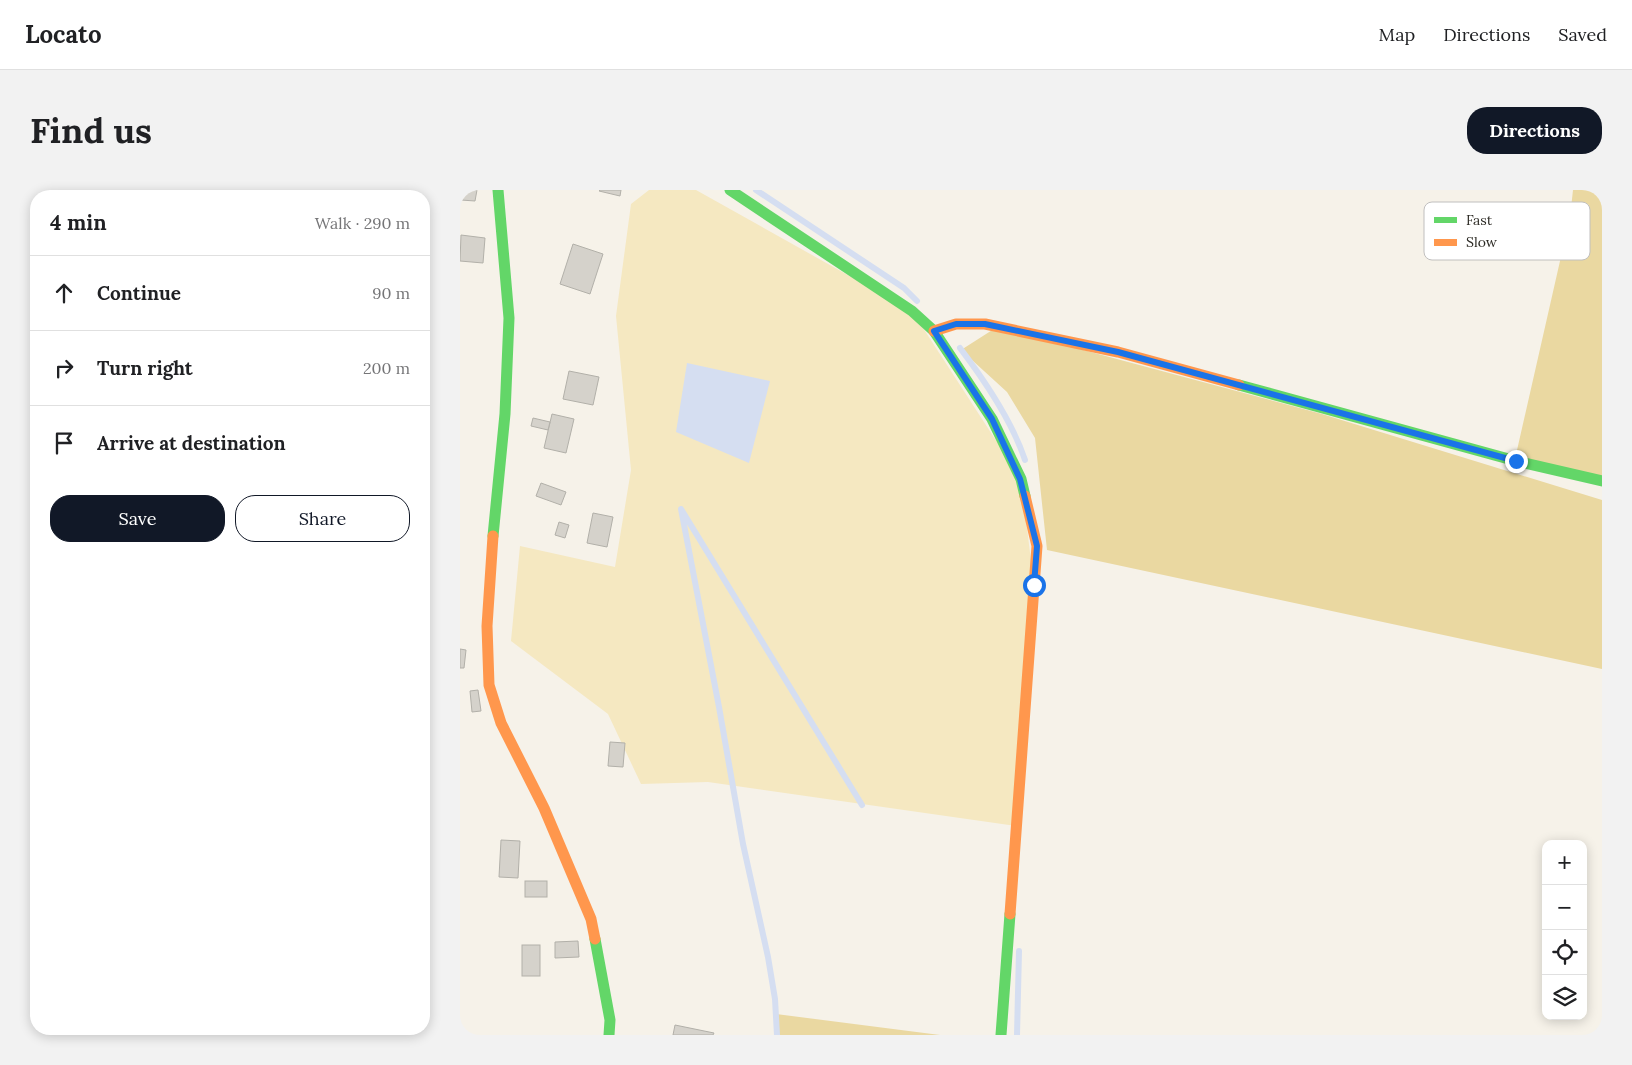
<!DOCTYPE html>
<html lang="en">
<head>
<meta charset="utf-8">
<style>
	:root { --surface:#fff; --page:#f2f2f2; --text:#202124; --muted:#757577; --line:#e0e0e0; --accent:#111827 }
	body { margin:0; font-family:Lora,serif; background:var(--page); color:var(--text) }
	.controls { position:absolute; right:15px; bottom:15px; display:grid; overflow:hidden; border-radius:10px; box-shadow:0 2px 12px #0003 }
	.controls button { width:45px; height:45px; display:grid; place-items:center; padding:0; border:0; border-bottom:1px solid var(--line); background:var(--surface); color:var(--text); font:25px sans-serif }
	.stop { position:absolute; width:15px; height:15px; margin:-11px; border:4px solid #1a73e8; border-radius:50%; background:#fff }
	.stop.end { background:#1a73e8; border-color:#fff; box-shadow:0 1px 5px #0008 }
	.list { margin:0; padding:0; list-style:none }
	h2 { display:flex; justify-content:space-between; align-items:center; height:65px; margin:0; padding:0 20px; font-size:21px }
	h2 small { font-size:16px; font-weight:400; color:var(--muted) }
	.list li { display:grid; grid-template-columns:32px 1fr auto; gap:15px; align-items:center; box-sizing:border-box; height:75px; padding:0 20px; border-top:1px solid var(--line) }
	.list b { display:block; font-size:19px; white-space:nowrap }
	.list em { font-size:16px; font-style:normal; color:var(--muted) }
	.actions { display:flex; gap:10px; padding:15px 20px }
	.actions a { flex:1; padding:11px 0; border:1px solid var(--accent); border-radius:20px; text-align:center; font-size:18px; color:var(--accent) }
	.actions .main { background:var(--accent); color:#fff }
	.icon { flex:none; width:28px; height:28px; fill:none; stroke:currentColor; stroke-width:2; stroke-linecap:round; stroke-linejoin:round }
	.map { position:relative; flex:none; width:1142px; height:845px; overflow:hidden; border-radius:20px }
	header { display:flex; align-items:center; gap:30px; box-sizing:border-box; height:70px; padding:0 25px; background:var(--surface); border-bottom:1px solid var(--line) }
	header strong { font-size:24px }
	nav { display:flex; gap:28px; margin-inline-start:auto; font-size:18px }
	.intro { display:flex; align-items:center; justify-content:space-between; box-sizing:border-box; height:120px; padding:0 30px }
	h1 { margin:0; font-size:35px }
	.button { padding:12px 22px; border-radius:20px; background:var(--accent); color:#fff; font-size:18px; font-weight:700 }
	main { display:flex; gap:30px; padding:0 30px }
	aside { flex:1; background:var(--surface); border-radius:20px; box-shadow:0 2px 12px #0003 }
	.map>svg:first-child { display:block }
	.green { fill:#f5e8c1 }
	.forest { fill:#ead8a1 }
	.water { fill:#d5def1 }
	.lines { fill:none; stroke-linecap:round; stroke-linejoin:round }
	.stream { stroke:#d5def1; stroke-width:6 }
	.building { fill:#d5d2cb; stroke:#b2b0a9 }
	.fast { stroke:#63d668; stroke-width:11 }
	.slow { stroke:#ff974d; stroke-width:11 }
	.route { stroke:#1a73e8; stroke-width:6 }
	.key { fill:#fff; stroke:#c0bfbe; stroke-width:1 }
	.key-label { font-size:14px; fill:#2d2b25 }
</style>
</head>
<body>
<header>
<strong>Locato</strong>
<nav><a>Map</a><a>Directions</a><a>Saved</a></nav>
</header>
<div class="intro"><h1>Find us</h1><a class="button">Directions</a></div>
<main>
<aside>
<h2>4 min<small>Walk · 290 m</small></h2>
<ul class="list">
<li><svg class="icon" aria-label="ahead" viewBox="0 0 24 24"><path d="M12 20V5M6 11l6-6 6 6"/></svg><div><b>Continue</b></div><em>90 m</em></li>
<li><svg class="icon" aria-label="right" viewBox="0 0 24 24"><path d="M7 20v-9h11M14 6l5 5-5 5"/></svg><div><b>Turn right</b></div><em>200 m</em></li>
<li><svg class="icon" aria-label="arrive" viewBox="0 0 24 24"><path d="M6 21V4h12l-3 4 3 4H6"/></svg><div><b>Arrive at destination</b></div></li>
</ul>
<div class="actions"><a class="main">Save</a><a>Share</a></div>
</aside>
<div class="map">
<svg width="1142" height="845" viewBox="0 0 1142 845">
	<rect width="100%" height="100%" fill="#f6f2e9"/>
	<!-- green -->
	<path class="green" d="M189 0H236L452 121 561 289 574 395 556 636 248 592 181 594 148 524 51 451 60 356 155 377 171 280 156 126 171 14Z"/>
	<!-- forest -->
	<g class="forest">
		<path d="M1113 0H1142V286L1055 269 1110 27Z"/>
		<path d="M537 137 862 224 1142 310V479L587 360 575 248 547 202 501 160Z"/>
		<path d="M316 824 480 845H315Z"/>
	</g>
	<!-- water -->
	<path class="water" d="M227 173 310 191 289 273 216 242Z"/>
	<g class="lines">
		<!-- stream -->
		<g class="stream">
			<path d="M296 0 444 98 457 111"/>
			<path d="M500 158C525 191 552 231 565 270"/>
			<path d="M317 845 315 809 308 767 283 654 259 517 221 319 402 615"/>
			<path d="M557 845 559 761"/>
		</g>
	</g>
	<!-- building -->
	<g class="building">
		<path d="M3 0H17L15 11 1 10Z"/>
		<path d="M140 0H161L160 6 139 1Z"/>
		<path d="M1 45 25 48 23 73 0 71Z"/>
		<path d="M113 54 143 64 130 104 100 94Z"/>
		<path d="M109 181 139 187 133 215 103 209Z"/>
		<path d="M92 224 114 229 106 263 84 258Z"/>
		<path d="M73 228 90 232 88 240 71 236Z"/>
		<path d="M81 293 106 302 101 315 76 306Z"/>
		<path d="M133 323 153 327 147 357 127 353Z"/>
		<path d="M99 332 109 335 105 348 95 345Z"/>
		<path d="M0 459 6 460 4 478H0Z"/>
		<path d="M18 500 21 521 12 522 10 501Z"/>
		<path d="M150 552 165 553 163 577 148 576Z"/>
		<path d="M41 650 60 651 58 688 39 687Z"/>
		<rect x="65" y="691" width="22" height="16"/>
		<path d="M118 751 119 767 95 768V752Z"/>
		<rect x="62" y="755" width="18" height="31"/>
		<path d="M215 835 254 843 253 845H213Z"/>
	</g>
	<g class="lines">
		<!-- fast -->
		<g class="fast">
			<path d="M270 0 452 121 474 141 532 229 561 289 565 306"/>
			<path d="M779 195 1056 271 1142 291"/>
			<path d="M33 346 45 224 49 128 38 0"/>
			<path d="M135 749 150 830 149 845"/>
			<path d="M541 845 550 724"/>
		</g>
		<!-- slow -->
		<g class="slow">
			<path d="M474 141 496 134H525L658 162 779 195"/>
			<path d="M33 346 27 436 29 495 41 533 84 618 131 729 135 749"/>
			<path d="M550 724 577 356 565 306"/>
		</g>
	</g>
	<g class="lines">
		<!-- route -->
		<path class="route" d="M574 395 577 356 560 289 532 229 474 141 496 134H525L658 162 1056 271"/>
	</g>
	<!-- legend -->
	<rect x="964" y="12" width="166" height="58" rx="8" class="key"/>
	<rect x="974" y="27" width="23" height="6" fill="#63d668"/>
	<rect x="974" y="49" width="23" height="7" fill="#ff974d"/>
	<g class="key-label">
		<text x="1006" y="35">Fast</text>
		<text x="1006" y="57">Slow</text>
	</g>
</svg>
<div class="controls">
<button>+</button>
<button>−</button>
<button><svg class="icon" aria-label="locate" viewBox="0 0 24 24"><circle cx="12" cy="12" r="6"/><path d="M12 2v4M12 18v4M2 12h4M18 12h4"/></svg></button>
<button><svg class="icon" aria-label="layers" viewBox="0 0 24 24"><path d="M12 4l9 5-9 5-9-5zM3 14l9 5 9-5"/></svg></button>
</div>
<div class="stop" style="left:574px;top:395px"></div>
<div class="stop end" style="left:1056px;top:271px"></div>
</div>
</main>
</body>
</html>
